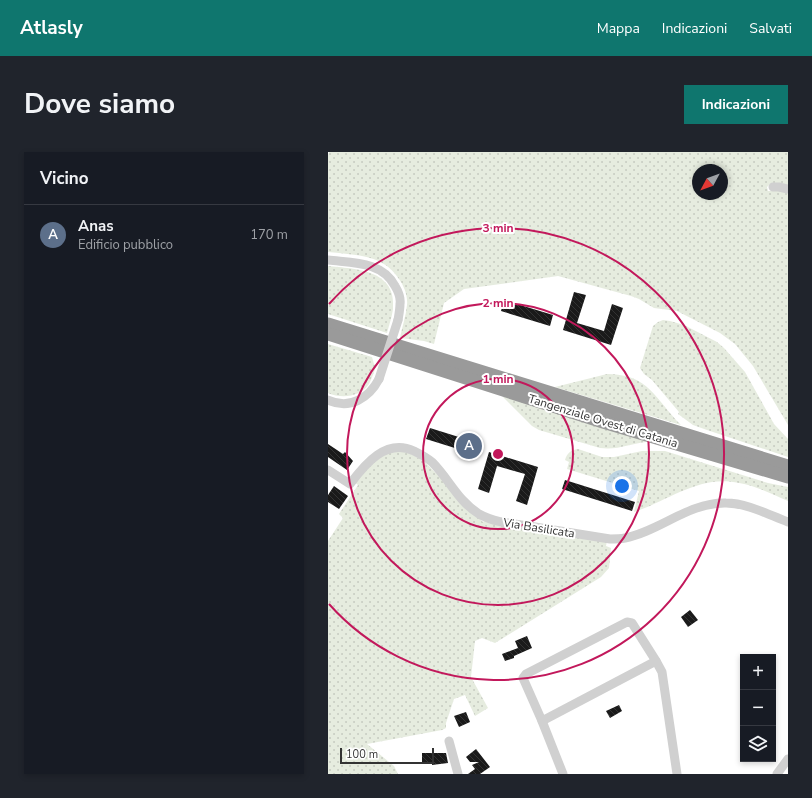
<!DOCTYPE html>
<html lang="it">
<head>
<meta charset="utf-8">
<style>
	:root { --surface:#171b24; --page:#20242c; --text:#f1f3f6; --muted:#9ea1a6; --line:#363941; --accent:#0f766e }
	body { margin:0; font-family:"Nunito Sans",sans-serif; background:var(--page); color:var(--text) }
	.controls { position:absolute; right:12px; bottom:12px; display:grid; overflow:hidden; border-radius:0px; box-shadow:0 2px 6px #0003 }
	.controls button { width:36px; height:36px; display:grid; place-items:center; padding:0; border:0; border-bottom:1px solid var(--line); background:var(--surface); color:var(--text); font:20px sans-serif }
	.compass { position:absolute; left:364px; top:12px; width:36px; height:36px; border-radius:50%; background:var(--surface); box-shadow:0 2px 6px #0003; rotate:229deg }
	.scale { position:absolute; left:12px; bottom:10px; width:94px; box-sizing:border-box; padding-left:4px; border:2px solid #333; border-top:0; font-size:11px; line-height:14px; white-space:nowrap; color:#333; -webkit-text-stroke:3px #fff; paint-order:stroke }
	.you { position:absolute; left:294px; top:334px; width:14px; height:14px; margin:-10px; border:3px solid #fff; border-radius:50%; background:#1a73e8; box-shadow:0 0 0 6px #1a73e833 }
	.badge { display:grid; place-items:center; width:26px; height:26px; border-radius:50%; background:var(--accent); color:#fff; font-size:13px; font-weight:700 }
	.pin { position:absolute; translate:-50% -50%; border:2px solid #fff; box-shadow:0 1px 4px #0006 }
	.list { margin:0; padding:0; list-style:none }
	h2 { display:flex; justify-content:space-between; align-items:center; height:52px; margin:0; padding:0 16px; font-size:17px }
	h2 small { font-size:13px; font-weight:400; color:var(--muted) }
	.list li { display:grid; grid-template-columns:26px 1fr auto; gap:12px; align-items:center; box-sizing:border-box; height:60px; padding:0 16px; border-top:1px solid var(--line) }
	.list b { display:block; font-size:15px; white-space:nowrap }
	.list p { margin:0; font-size:13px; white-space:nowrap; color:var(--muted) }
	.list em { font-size:13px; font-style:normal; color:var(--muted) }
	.icon { flex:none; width:22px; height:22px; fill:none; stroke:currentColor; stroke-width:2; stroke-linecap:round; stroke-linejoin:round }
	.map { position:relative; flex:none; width:460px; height:622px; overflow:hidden; border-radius:0px }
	header { display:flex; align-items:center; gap:24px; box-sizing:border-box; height:56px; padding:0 20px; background:var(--accent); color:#fff }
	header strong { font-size:19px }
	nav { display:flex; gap:22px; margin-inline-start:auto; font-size:14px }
	.intro { display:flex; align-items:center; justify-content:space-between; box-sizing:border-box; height:96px; padding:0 24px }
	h1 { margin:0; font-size:28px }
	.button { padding:10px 18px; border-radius:0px; background:var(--accent); color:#fff; font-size:14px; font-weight:700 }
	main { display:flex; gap:24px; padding:0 24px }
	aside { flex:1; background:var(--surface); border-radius:0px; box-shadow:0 2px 6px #0003 }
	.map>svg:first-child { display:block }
	.green { fill:url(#green-dots); fill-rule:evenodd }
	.building { fill:url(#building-back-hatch) }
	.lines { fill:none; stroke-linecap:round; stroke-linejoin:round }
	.minor { stroke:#d0d0d0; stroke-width:9 }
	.highway { stroke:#9a9a9a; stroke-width:13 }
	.minor-bridge { stroke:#d0d0d0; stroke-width:9 }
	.ring { fill:none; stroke:#c2185b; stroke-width:2 }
	.labels { text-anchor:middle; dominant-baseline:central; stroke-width:4; stroke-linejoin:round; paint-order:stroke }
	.street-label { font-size:12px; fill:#333; stroke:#fff }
	.centre { fill:#c2185b; stroke:#fff; stroke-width:2 }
	.ring-label { font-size:12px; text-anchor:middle; font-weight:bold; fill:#c2185b; stroke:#fff; stroke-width:4; stroke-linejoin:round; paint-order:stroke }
</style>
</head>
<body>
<header>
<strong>Atlasly</strong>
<nav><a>Mappa</a><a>Indicazioni</a><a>Salvati</a></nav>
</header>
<div class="intro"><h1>Dove siamo</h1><a class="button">Indicazioni</a></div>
<main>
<aside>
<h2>Vicino<small></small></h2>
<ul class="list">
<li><span class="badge" style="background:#5c6f8a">A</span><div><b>Anas</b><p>Edificio pubblico</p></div><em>170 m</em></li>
</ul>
</aside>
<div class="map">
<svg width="460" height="622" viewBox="0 0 460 622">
	<defs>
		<pattern id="green-dots" width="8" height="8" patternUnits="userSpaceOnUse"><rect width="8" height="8" fill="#e6ecdf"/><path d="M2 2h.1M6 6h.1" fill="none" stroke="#c6cbc0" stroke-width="1.8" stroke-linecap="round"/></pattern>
		<pattern id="building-back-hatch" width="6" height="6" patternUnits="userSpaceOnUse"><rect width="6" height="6" fill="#1a1a1a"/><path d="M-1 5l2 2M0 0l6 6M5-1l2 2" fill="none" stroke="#333"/></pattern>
	</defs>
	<rect width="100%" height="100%" fill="#fff"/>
	<!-- green -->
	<g class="green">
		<path d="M1 0H460V34L457 32H442L439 35 440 39H460V273L425 214 407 192 392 181 349 159 326 156 311 147 303 144 230 124 136 137 116 151 106 192 96 189 72 186C74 175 78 164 79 153 80 144 76 134 71 127 55 102 27 103 0 100V3ZM370 18H394V42H370Z"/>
		<path d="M0 114C27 117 69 117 65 157 64 165 61 173 59 181L0 162Z"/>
		<path d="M335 168 342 169 356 173 389 190 396 196 417 220 446 272 460 287V305L379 278 365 273 350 262 351 260 324 228 316 222 312 216 325 174 330 170Z"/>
		<path d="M0 192 44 205 46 212 48 214C46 220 44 226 41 232 32 245 14 247 0 241Z"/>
		<path d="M279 222C321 222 327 247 353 273L227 235Z"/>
		<path d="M174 244 311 286 318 290C301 292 291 298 272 296L211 278 204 274Z"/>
		<path d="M250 297 274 305H286L314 299H337L440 331 460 335V349C444 342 428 334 411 331 372 322 340 349 306 360L311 339 239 317 241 310 237 308C239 301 243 298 250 297Z"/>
		<path d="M79 299 98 311 155 370 157 368 279 389 278 394 283 396 281 416 273 425 167 491 154 486 147 489 143 525 160 556 147 564 137 543 126 547 118 571V576L114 578 39 592 66 614 70 622H0V389L15 366 11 362 30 333 26 330 34 320 58 300Z"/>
	</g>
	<!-- building -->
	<g class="building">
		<path d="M246 140 258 143 249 171 276 179 284 152 295 156 283 193 235 178Z"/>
		<path d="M176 148 225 163 222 174 173 159Z"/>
		<path d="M102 276 150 291 146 302 98 287Z"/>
		<path d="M0 292 15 302 17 300 25 309 19 318 0 305Z"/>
		<path d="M161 300 210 315 199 353 188 349 197 322 169 314 161 341 150 337Z"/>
		<path d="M237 328 307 350 304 359 234 337Z"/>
		<path d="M6 334 20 344 11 357 0 350V343Z"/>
		<path d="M362 458 370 468 360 475 353 465Z"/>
		<path d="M199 484 204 496 186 504V506L177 509 174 502 190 496 187 489Z"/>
		<path d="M291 553 294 559 282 566 278 559Z"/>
		<path d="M138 560 142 570 131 575 126 564Z"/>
		<path d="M148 597 162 615 152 622H140L147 617 144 613 151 610H142L138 605Z"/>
		<path d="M94 601H118L120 611 104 613V610L94 611Z"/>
	</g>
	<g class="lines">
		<!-- minor -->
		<g class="minor">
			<path d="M445 35H451L460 37"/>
			<path d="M0 108C24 111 54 109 67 134 70 139 73 146 72 152 72 157 71 162 70 168"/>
			<path d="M0 248C22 258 41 246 51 227"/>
			<path d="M0 318 22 332C37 312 58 286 86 299 92 302 99 306 104 310 121 327 130 349 151 362 167 371 188 372 207 375 232 379 257 383 282 387 287 387 292 387 297 386 332 379 361 350 398 351 419 351 441 363 460 370"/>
			<path d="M214 569 328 509"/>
			<path d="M121 589 130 622"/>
			<path d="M235 622 214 569 195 526 198 522 299 470 304 471 328 509 334 520 349 622"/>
			<path d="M449 622 460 607"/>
		</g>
		<!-- highway -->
		<g class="highway">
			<path d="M0 172 460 314"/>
			<path d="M0 182 275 270 460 325"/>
		</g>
		<!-- minor-bridge -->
		<path class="minor-bridge" d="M51 227 70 168"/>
	</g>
	<!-- distance rings -->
	<g class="ring">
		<circle cx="170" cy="302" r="75"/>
		<circle cx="170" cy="302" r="151"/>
		<path d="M1 152A226 226 0 1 1 1 452"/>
	</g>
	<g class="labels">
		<!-- street labels -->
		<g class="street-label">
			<text transform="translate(275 269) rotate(17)">Tangenziale Ovest di Catania</text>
			<text transform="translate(211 376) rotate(9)">Via Basilicata</text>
		</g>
	</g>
	<circle cx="170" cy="302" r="6" class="centre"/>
	<g class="ring-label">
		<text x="170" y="80">3 min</text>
		<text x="170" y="155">2 min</text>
		<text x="170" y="231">1 min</text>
	</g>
</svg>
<div class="controls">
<button>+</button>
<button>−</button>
<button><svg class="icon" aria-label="layers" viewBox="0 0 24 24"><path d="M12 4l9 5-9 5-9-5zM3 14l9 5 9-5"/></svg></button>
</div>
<svg class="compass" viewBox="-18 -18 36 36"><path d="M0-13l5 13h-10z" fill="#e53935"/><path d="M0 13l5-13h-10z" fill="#9ea1a6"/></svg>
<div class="scale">100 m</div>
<div class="you"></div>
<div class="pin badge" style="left:141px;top:294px;background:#5c6f8a">A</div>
</div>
</main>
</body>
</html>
